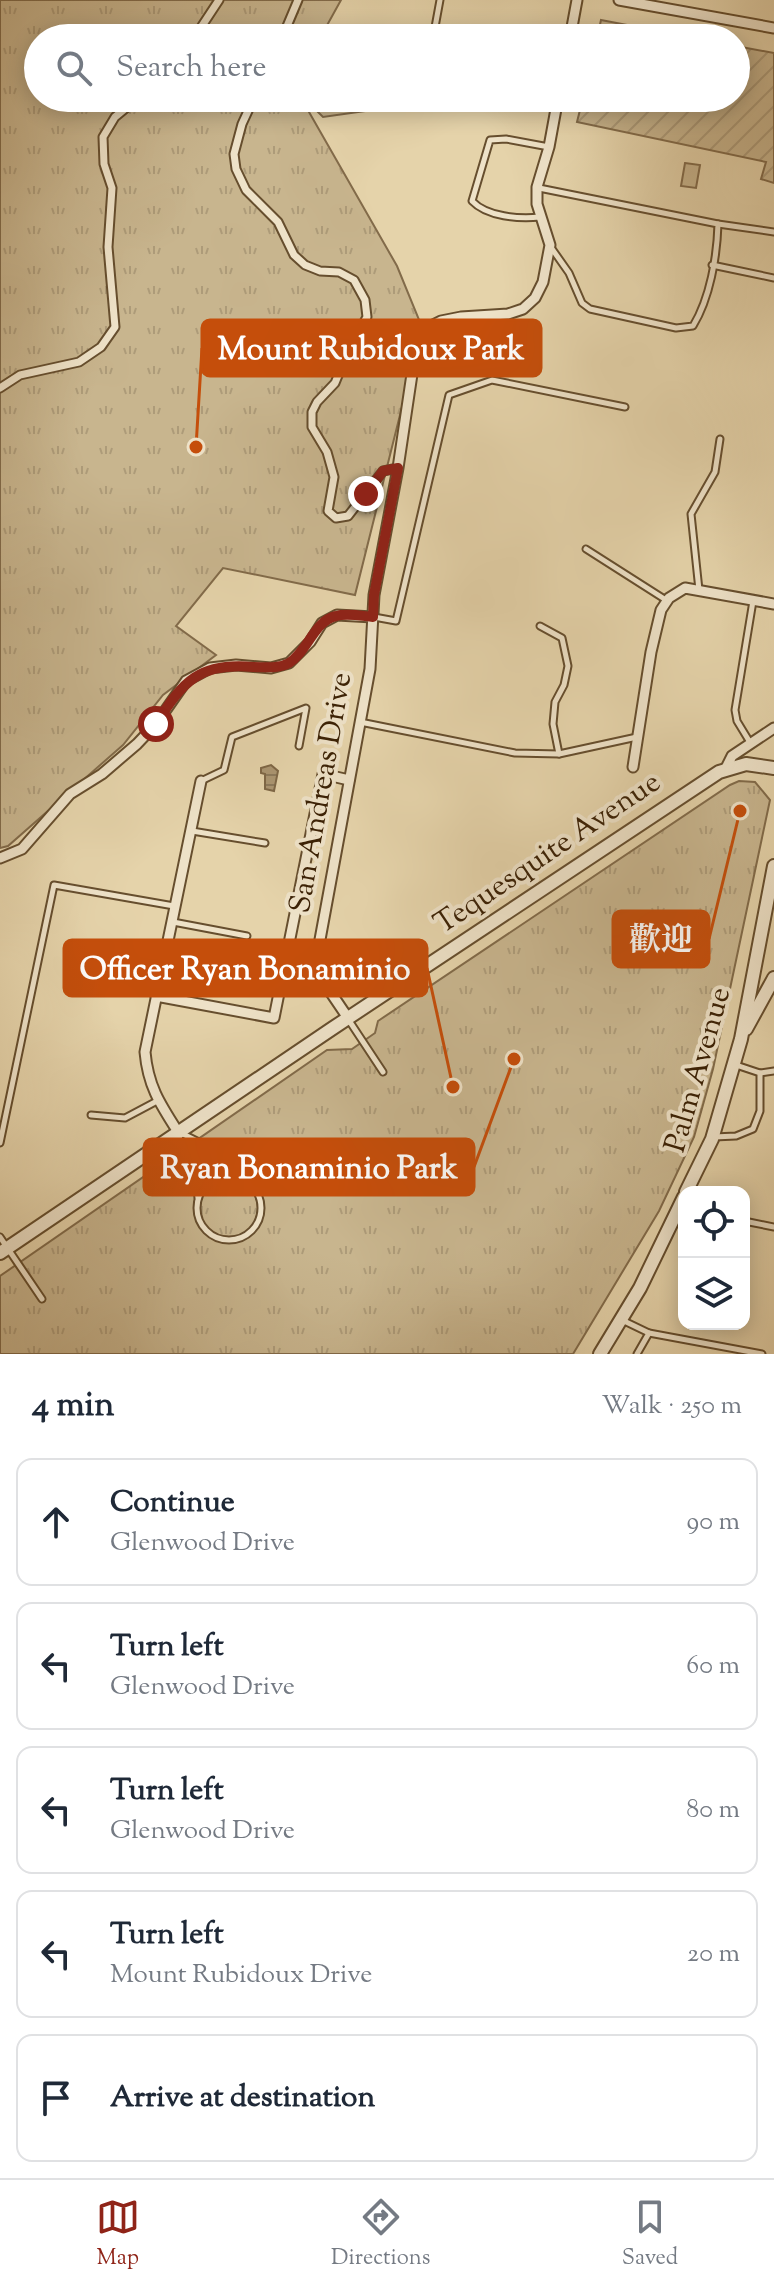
<!DOCTYPE html>
<html lang="en">
<head>
<meta charset="utf-8">
<style>
	:root { --surface:#fff; --page:#f6f6f7; --text:#1f2937; --muted:#747a83; --line:#e0e1e3; --accent:#8f2418 }
	body { margin:0; font-family:"Sorts Mill Goudy","Noto Serif SC",serif; background:var(--page); color:var(--text) }
	.controls { position:absolute; right:24px; bottom:24px; display:grid; overflow:hidden; border-radius:16px; box-shadow:0 4px 20px #0003 }
	.controls button { width:72px; height:72px; display:grid; place-items:center; padding:0; border:0; border-bottom:2px solid var(--line); background:var(--surface); color:var(--text); font:40px sans-serif }
	.stop { position:absolute; width:24px; height:24px; margin:-18px; border:6px solid #8f2418; border-radius:50%; background:#fff }
	.stop.end { background:#8f2418; border-color:#fff; box-shadow:0 2px 8px #0008 }
	.list { margin:0; padding:0; list-style:none }
	h2 { display:flex; justify-content:space-between; align-items:center; height:104px; margin:0; padding:0 32px; font-size:34px }
	h2 small { font-size:26px; font-weight:400; color:var(--muted) }
	.list li { display:grid; grid-template-columns:52px 1fr auto; gap:24px; align-items:center; box-sizing:border-box; height:128px; margin:0 16px 16px; padding:0 16px; border:2px solid var(--line); border-radius:16px }
	.list b { display:block; font-size:30px; white-space:nowrap }
	.list p { margin:0; font-size:26px; white-space:nowrap; color:var(--muted) }
	.list em { font-size:26px; font-style:normal; color:var(--muted) }
	.icon { flex:none; width:44px; height:44px; fill:none; stroke:currentColor; stroke-width:2; stroke-linecap:round; stroke-linejoin:round }
	.map { position:relative; flex:none; width:774px; height:1354px; overflow:hidden }
	.search { position:absolute; background:var(--surface); box-shadow:0 4px 20px #0003; left:24px; right:24px; top:24px; height:88px; display:flex; align-items:center; gap:20px; box-sizing:border-box; padding:0 28px; border-radius:44px; color:var(--muted); font-size:30px }
	.sheet { height:824px; background:var(--surface) }
	nav { display:flex; justify-content:space-around; align-items:center; box-sizing:border-box; height:112px; border-top:2px solid var(--line); background:var(--surface); font-size:22px; color:var(--muted) }
	nav a { display:grid; justify-items:center; gap:4px }
	nav .on { color:var(--accent) }
	.map>svg:first-child { display:block }
	.grass { fill:#c8b58e; stroke:#826b4a; stroke-width:2 }
	.park { fill:url(#park-tufts); stroke:#826b4a; stroke-width:2 }
	.garden { fill:url(#garden-furrows); stroke:#826b4a; stroke-width:2 }
	.water { fill:url(#water-rules); stroke:#7e6746; stroke-width:2 }
	.lines { fill:none; stroke-linecap:round; stroke-linejoin:round }
	.stream { stroke:#7e6746; stroke-width:4 }
	.service-casing { stroke:#664e2e; stroke-width:9 }
	.pedestrian-casing { stroke:#664e2e; stroke-width:11 }
	.minor-casing { stroke:#664e2e; stroke-width:13 }
	.tertiary-casing { stroke:#664e2e; stroke-width:16 }
	.service { stroke:#eee2c8; stroke-width:5 }
	.pedestrian { stroke:#eee2c8; stroke-width:7 }
	.minor { stroke:#eee2c8; stroke-width:9 }
	.tertiary { stroke:#eee2c8; stroke-width:12 }
	.route { stroke:#8f2418; stroke-width:10 }
	.labels { text-anchor:middle; dominant-baseline:central; stroke-width:8; stroke-linejoin:round; paint-order:stroke }
	.street-label { font-size:30px; fill:#3b2105; stroke:#eee2c8 }
	.leader { fill:none; stroke:#c54e0b; stroke-width:3 }
	.callout-dot { fill:#c54e0b; stroke:#eee2c8; stroke-width:3 }
	.callout { fill:#c54e0b; stroke:#c54e0b; stroke-width:3 }
	.callout-label { font-size:32px; text-anchor:middle; font-weight:bold; fill:#fff }
</style>
</head>
<body>
<div class="map">
<svg width="774" height="1354" viewBox="0 0 774 1354">
	<defs>
		<pattern id="park-tufts" width="24" height="20" patternUnits="userSpaceOnUse" patternTransform="scale(2)"><rect width="24" height="20" fill="#c8b58e"/><path d="M3 7l-1-3M5 7V3M7 7l1-3M15 17l-1-3M17 17v-4M19 17l1-3" fill="none" stroke="#ad9b79"/></pattern>
		<pattern id="garden-furrows" width="10" height="10" patternUnits="userSpaceOnUse" patternTransform="scale(2)"><rect width="10" height="10" fill="#c8b58e"/><path d="M-1 1l2-2M0 10L10 0M9 11l2-2" fill="none" stroke="#ad9b79"/></pattern>
		<pattern id="water-rules" width="6" height="5" patternUnits="userSpaceOnUse" patternTransform="scale(2)"><rect width="6" height="5" fill="#ab9672"/><path d="M0 2.5h6" fill="none" stroke="#8c7a5c"/></pattern>
	</defs>
	<rect width="100%" height="100%" fill="#e5d3aa"/>
	<filter id="stains"><feTurbulence type="fractalNoise" baseFrequency=".0025" numOctaves="4"/><feColorMatrix values="0 0 0 0 .2 0 0 0 0 .09 0 0 0 0 .02 0 0 0 .5 -.17"/></filter>
	<radialGradient id="worn" r=".72"><stop offset=".6" stop-color="#630" stop-opacity="0"/><stop offset="1" stop-color="#630" stop-opacity=".3"/></radialGradient>
	<!-- grass -->
	<g class="grass">
		<path d="M315 98H374V102L365 111 323 117 315 109Z"/>
		<path d="M685 163 700 165 696 188 681 186Z"/>
	</g>
	<!-- park -->
	<g class="park">
		<path d="M0 0H341L320 38H38V98H301L397 266 422 327 355 595 223 568 176 626 216 655 163 695 123 745 8 846 0 848Z"/>
		<path d="M739 781 755 782 770 800 713 1069 694 1137 659 1211 573 1354H0V1276L327 1050 352 1049 375 1033 378 1021 730 785Z"/>
	</g>
	<!-- garden -->
	<g class="garden">
		<path d="M601 20 695 38H597Z"/>
		<path d="M736 46 774 53V183L761 179 766 162 577 122 583 98H736Z"/>
	</g>
	<!-- water -->
	<path class="water" d="M271 765 278 771 274 791 265 789V774L261 773V768Z"/>
	<g class="lines">
		<!-- stream -->
		<path class="stream" d="M587 106 604 98"/>
		<defs>
			<g id="service">
				<path d="M433 38 440 0"/>
				<path d="M539 188 718 224C717 257 710 298 693 326L676 328 590 309 582 303 569 273 550 246"/>
				<path d="M540 217C519 219 487 217 472 201L490 140 506 139 549 147"/>
				<path d="M718 224 774 232"/>
				<path d="M712 265 774 278"/>
				<path d="M586 549 666 600"/>
				<path d="M699 590 691 514 715 472 720 439"/>
				<path d="M374 617 396 621 449 395 492 380 625 407"/>
				<path d="M540 626 562 638 568 666 564 685 555 702 553 724 559 754"/>
				<path d="M360 722 515 753 559 754 637 737"/>
				<path d="M751 744 737 721 735 710 753 601"/>
				<path d="M201 781 224 770 232 737 306 708 299 746"/>
				<path d="M192 831 265 843"/>
				<path d="M173 922 247 936"/>
				<path d="M348 1019 383 1072"/>
				<path d="M760 1073 774 1071"/>
				<path d="M91 1115 125 1118 157 1101"/>
				<path d="M179 1132 201 1143 218 1169 227 1175"/>
				<path d="M179 1133 181 1158 196 1183 198 1198"/>
				<path d="M714 1137 736 1136 753 1129 760 1111V1073L733 1064"/>
				<path d="M0 1143 54 885 174 906"/>
				<circle cx="229" cy="1208" r="32"/>
				<path d="M744 1221 774 1227"/>
				<path d="M0 1237 42 1299"/>
				<path d="M622 1320 649 1333 637 1354"/>
				<path d="M649 1333 762 1354"/>
			</g>
			<g id="pedestrian">
				<path d="M194 38 219 0"/>
				<path d="M282 38 298 0"/>
				<path d="M254 98 242 124 234 154 236 169 246 190 278 222 294 255 305 265 320 271 339 272 354 280 365 300 367 317 349 349 335 383 317 402 312 412V427L327 452 334 477 328 511 336 518 348 516 383 471 398 468"/>
				<path d="M0 388 20 375 79 362 101 347 115 327 108 247 112 188 104 164 103 137 115 117 138 98"/>
			</g>
			<g id="minor">
				<path d="M619 0 774 28"/>
				<path d="M570 38 577 0"/>
				<path d="M633 767 651 652 661 610 669 598 685 588 774 604"/>
				<path d="M726 768 732 756 774 728"/>
				<path d="M0 858 22 849 70 794 102 774 137 744 156 724 186 681 210 668 236 665 271 668 289 663 310 642 322 623 337 615 373 617"/>
				<path d="M156 996 274 1018 323 774 349 780"/>
				<path d="M348 1018 325 984 319 945 370 669 374 595 398 468 415 354 429 327 441 321 461 317 508 314 523 309 535 298 543 282 550 245 537 204V187L549 147 558 98"/>
				<path d="M178 1132C160 1104 148 1086 145 1052L201 781"/>
			</g>
			<g id="tertiary">
				<path d="M746 1029 774 978"/>
				<path d="M686 1192 712 1139 741 1039 774 866"/>
				<path d="M0 1253 333 1028 719 772 746 764 774 768"/>
				<path d="M600 1354 640 1288 684 1197"/>
			</g>
		</defs>
		<!-- service casing -->
		<use href="#service" class="service-casing"/>
		<!-- pedestrian casing -->
		<use href="#pedestrian" class="pedestrian-casing"/>
		<!-- minor casing -->
		<use href="#minor" class="minor-casing"/>
		<!-- tertiary casing -->
		<use href="#tertiary" class="tertiary-casing"/>
		<!-- service -->
		<use href="#service" class="service"/>
		<!-- pedestrian -->
		<use href="#pedestrian" class="pedestrian"/>
		<!-- minor -->
		<use href="#minor" class="minor"/>
		<!-- tertiary -->
		<use href="#tertiary" class="tertiary"/>
	</g>
	<g class="lines">
		<!-- route -->
		<path class="route" d="M156 724C183 681 200 662 253 667 265 667 279 669 289 663 308 651 314 621 336 616 347 613 362 616 373 617L374 595 398 468 383 471 366 494"/>
	</g>
	<g class="labels">
		<!-- street labels -->
		<g class="street-label">
			<text transform="translate(322 793) rotate(-80)">San Andreas Drive</text>
			<text transform="translate(548 854) rotate(-34)">Tequesquite Avenue</text>
			<text transform="translate(699 1070) rotate(-74)">Palm Avenue</text>
		</g>
	</g>
	<!-- callouts -->
	<path class="leader" d="M196 447L202 348M740 811L709 939M453 1087L427 968M514 1059L474 1167"/>
	<g class="callout-dot">
		<circle cx="196" cy="447" r="8"/>
		<circle cx="740" cy="811" r="8"/>
		<circle cx="453" cy="1087" r="8"/>
		<circle cx="514" cy="1059" r="8"/>
	</g>
	<g class="callout">
		<rect x="202" y="320" width="339" height="56" rx="8"/>
		<rect x="613" y="911" width="96" height="56" rx="8"/>
		<rect x="64" y="940" width="363" height="56" rx="8"/>
		<rect x="144" y="1139" width="330" height="56" rx="8"/>
	</g>
	<g class="callout-label">
		<text x="371" y="359">Mount Rubidoux Park</text>
		<text x="661" y="950">歡迎</text>
		<text x="245" y="979">Officer Ryan Bonaminio</text>
		<text x="309" y="1178">Ryan Bonaminio Park</text>
	</g>
	<rect width="100%" height="100%" filter="url(#stains)"/>
	<rect width="100%" height="100%" fill="url(#worn)"/>
</svg>
<div class="controls">
<button><svg class="icon" aria-label="locate" viewBox="0 0 24 24"><circle cx="12" cy="12" r="6"/><path d="M12 2v4M12 18v4M2 12h4M18 12h4"/></svg></button>
<button><svg class="icon" aria-label="layers" viewBox="0 0 24 24"><path d="M12 4l9 5-9 5-9-5zM3 14l9 5 9-5"/></svg></button>
</div>
<div class="stop" style="left:156px;top:724px"></div>
<div class="stop end" style="left:366px;top:494px"></div>
<div class="search"><svg class="icon" aria-label="search" viewBox="0 0 24 24"><circle cx="10" cy="10" r="6"/><path d="M15 15l6 6"/></svg>Search here</div>
</div>
<section class="sheet">
<h2>4 min<small>Walk · 250 m</small></h2>
<ul class="list">
<li><svg class="icon" aria-label="ahead" viewBox="0 0 24 24"><path d="M12 20V5M6 11l6-6 6 6"/></svg><div><b>Continue</b><p>Glenwood Drive</p></div><em>90 m</em></li>
<li><svg class="icon" aria-label="left" viewBox="0 0 24 24"><path d="M17 20v-9H6M10 6l-5 5 5 5"/></svg><div><b>Turn left</b><p>Glenwood Drive</p></div><em>60 m</em></li>
<li><svg class="icon" aria-label="left" viewBox="0 0 24 24"><path d="M17 20v-9H6M10 6l-5 5 5 5"/></svg><div><b>Turn left</b><p>Glenwood Drive</p></div><em>80 m</em></li>
<li><svg class="icon" aria-label="left" viewBox="0 0 24 24"><path d="M17 20v-9H6M10 6l-5 5 5 5"/></svg><div><b>Turn left</b><p>Mount Rubidoux Drive</p></div><em>20 m</em></li>
<li><svg class="icon" aria-label="arrive" viewBox="0 0 24 24"><path d="M6 21V4h12l-3 4 3 4H6"/></svg><div><b>Arrive at destination</b></div></li>
</ul>
</section>
<nav>
<a class="on"><svg class="icon" aria-label="map" viewBox="0 0 24 24"><path d="M3 6l6-2 6 2 6-2v14l-6 2-6-2-6 2zM9 4v14M15 6v14"/></svg>Map</a>
<a><svg class="icon" aria-label="directions" viewBox="0 0 24 24"><path d="M12 3l9 9-9 9-9-9zM9 14v-3h6M13 9l2 2-2 2"/></svg>Directions</a>
<a><svg class="icon" aria-label="saved" viewBox="0 0 24 24"><path d="M7 4h10v16l-5-4-5 4z"/></svg>Saved</a>
</nav>
</body>
</html>
